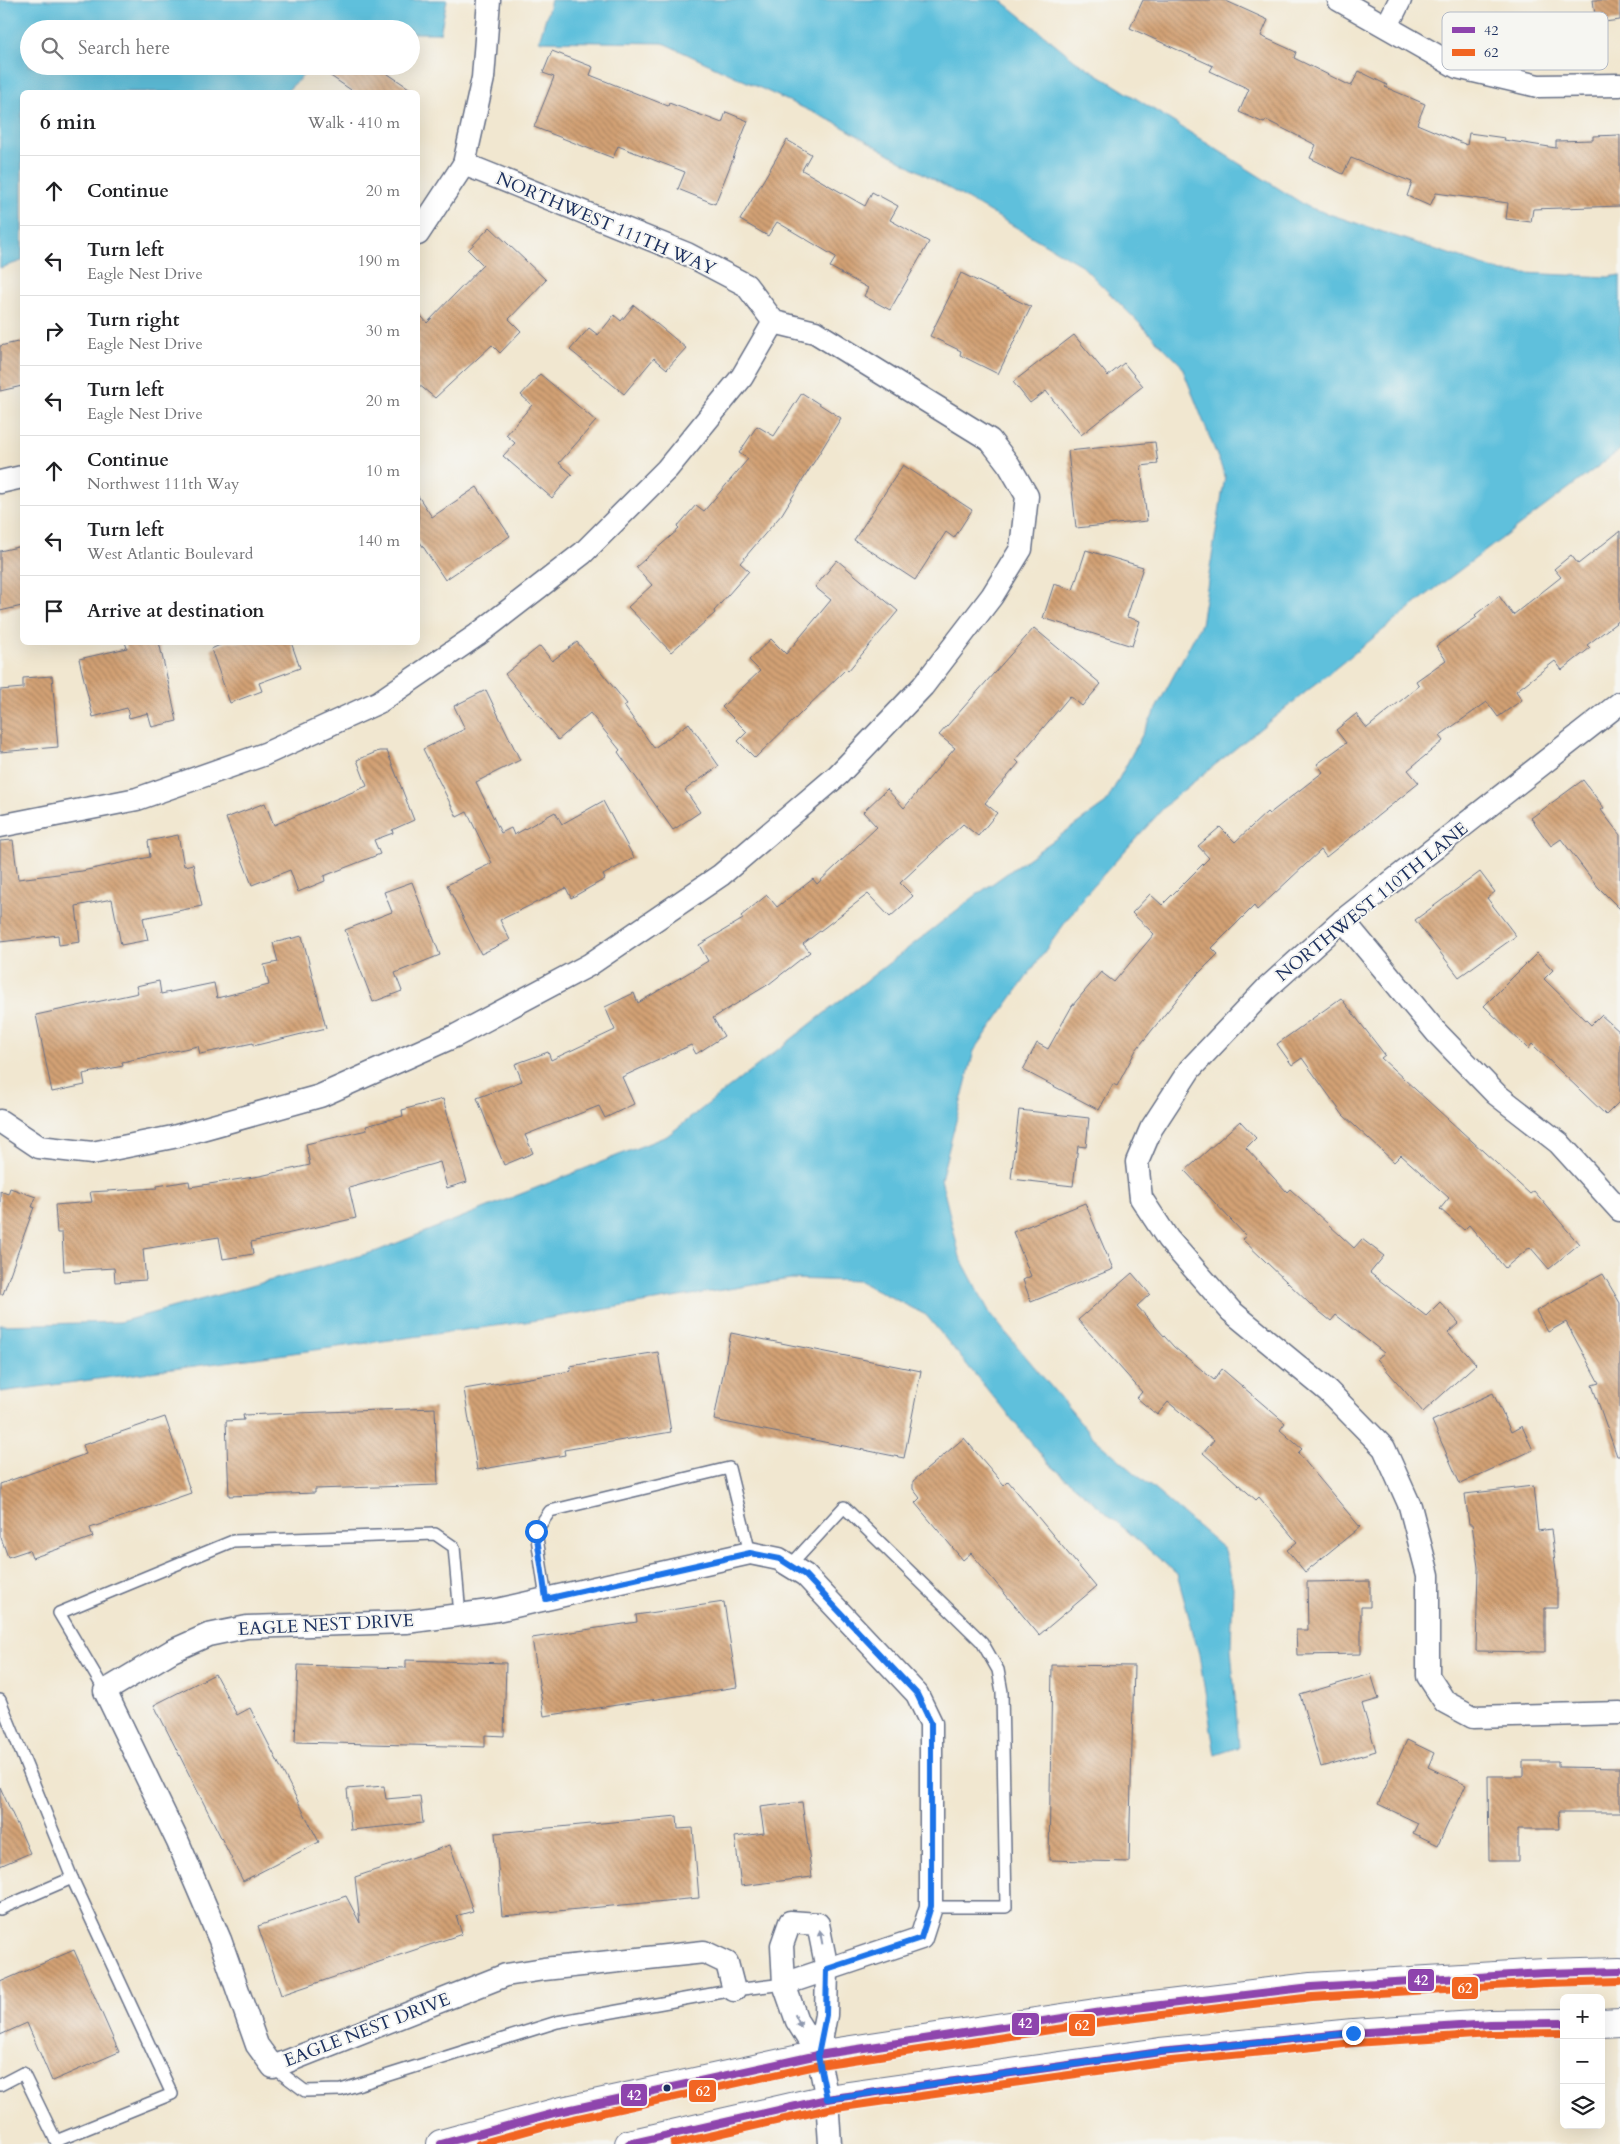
<!DOCTYPE html>
<html lang="en">
<head>
<meta charset="utf-8">
<style>
	:root { --surface:#fff; --page:#f2f2f2; --text:#202124; --muted:#757577; --line:#e0e0e0 }
	body { margin:0; font-family:Cardo,serif; background:var(--page); color:var(--text) }
	.controls { position:absolute; right:15px; bottom:15px; display:grid; overflow:hidden; border-radius:8px; box-shadow:0 5px 20px #0002 }
	.controls button { width:45px; height:45px; display:grid; place-items:center; padding:0; border:0; border-bottom:1px solid var(--line); background:var(--surface); color:var(--text); font:25px sans-serif }
	.stop { position:absolute; width:15px; height:15px; margin:-11px; border:4px solid #1a73e8; border-radius:50%; background:#fff }
	.stop.end { background:#1a73e8; border-color:#fff; box-shadow:0 1px 5px #0008 }
	.list { margin:0; padding:0; list-style:none }
	h2 { display:flex; justify-content:space-between; align-items:center; height:65px; margin:0; padding:0 20px; font-size:21px }
	h2 small { font-size:16px; font-weight:400; color:var(--muted) }
	.list li { display:grid; grid-template-columns:32px 1fr auto; gap:15px; align-items:center; box-sizing:border-box; height:70px; padding:0 20px; border-top:1px solid var(--line) }
	.list b { display:block; font-size:19px; white-space:nowrap }
	.list p { margin:0; font-size:16px; white-space:nowrap; color:var(--muted) }
	.list em { font-size:16px; font-style:normal; color:var(--muted) }
	.icon { flex:none; width:28px; height:28px; fill:none; stroke:currentColor; stroke-width:2; stroke-linecap:round; stroke-linejoin:round }
	.map { position:relative; flex:none; width:1620px; height:2144px; overflow:hidden }
	.search { position:absolute; background:var(--surface); box-shadow:0 5px 20px #0002; left:20px; top:20px; width:400px; height:55px; display:flex; align-items:center; gap:12px; box-sizing:border-box; padding:0 18px; border-radius:28px; color:var(--muted); font-size:19px }
	.panel { position:absolute; background:var(--surface); box-shadow:0 5px 20px #0002; left:20px; top:90px; width:400px; height:555px; border-radius:8px }
	.map>svg:first-child { display:block }
	.water { fill:#5ec0dc; stroke:#3c789d }
	.building { fill:url(#building-back-hatch) }
	.lines { fill:none; stroke-linecap:round; stroke-linejoin:round }
	.service-casing { stroke:#666f86; stroke-width:14 }
	.minor-casing { stroke:#666f86; stroke-width:25 }
	.primary-casing { stroke:#666f86; stroke-width:30 }
	.service { stroke:#fff; stroke-width:11 }
	.minor { stroke:#fff; stroke-width:22 }
	.primary { stroke:#fff; stroke-width:28 }
	.bus-1-casing { stroke:#f6f6f2; stroke-width:11 }
	.bus-2-casing { stroke:#f6f6f2; stroke-width:11 }
	.bus-1 { stroke:#8e44ad; stroke-width:8 }
	.bus-2 { stroke:#f26522; stroke-width:8 }
	.oneway { fill:#8d97ae }
	.route { stroke:#1a73e8; stroke-width:6 }
	.bus-dot { fill:#1b2f5e; stroke:#f6f6f2; stroke-width:2 }
	.labels { text-anchor:middle; dominant-baseline:central; stroke-width:4; stroke-linejoin:round; paint-order:stroke }
	.street-label { font-size:18px; fill:#1b2f5e; stroke:#f6f6f2 }
	.key { fill:#f6f6f2; stroke:#b4bac6; stroke-width:1 }
	.key-label { font-size:14px; fill:#1b2f5e }
	.line-badge { stroke:#f6f6f2; stroke-width:2 }
	.badge-label { font-size:14px; text-anchor:middle; font-weight:bold; fill:#fff }
</style>
</head>
<body>
<div class="map">
<svg width="1620" height="2144" viewBox="0 0 1620 2144">
	<defs>
		<pattern id="building-back-hatch" width="6" height="6" patternUnits="userSpaceOnUse" patternTransform="scale(1.25)"><rect width="6" height="6" fill="#d3a174"/><path d="M-1 5l2 2M0 0l6 6M5-1l2 2" fill="none" stroke="#aa8462"/></pattern>
	</defs>
	<rect width="100%" height="100%" fill="#f6f6f2"/>
	<filter id="ink" filterUnits="userSpaceOnUse"><feTurbulence type="fractalNoise" baseFrequency=".02" numOctaves="2"/><feDisplacementMap in="SourceGraphic" scale="10" xChannelSelector="R" yChannelSelector="G"/><feConvolveMatrix kernelMatrix="1 2 1 2 8 2 1 2 1" color-interpolation-filters="sRGB"/></filter>
	<filter id="wash" filterUnits="userSpaceOnUse"><feTurbulence type="fractalNoise" baseFrequency=".0096" numOctaves="4" result="noise"/><feDisplacementMap in="SourceGraphic" scale="20" xChannelSelector="R" yChannelSelector="G"/><feGaussianBlur stdDeviation="1.12" result="paint"/><feColorMatrix in="noise" values="0 0 0 0 0 0 0 0 0 0 0 0 0 0 0 0 0 1.4 0 .05"/><feComposite in="paint" operator="in"/></filter>
	<g filter="url(#wash)">
		<rect width="100%" height="100%" fill="#f1e7d0"/>
		<!-- water -->
		<g class="water">
			<path d="M0 0H447L440 33H411V29H29V66H313L286 92H22V261L0 268Z"/>
			<path d="M551 0H1001L1075 60 1308 207 1503 272 1608 277 1620 275V450L1428 594 1170 801 1084 896 974 1051 941 1179 960 1257 991 1315 1094 1438 1225 1550 1233 1587 1231 1648 1239 1747 1215 1755 1199 1654 1177 1574 1047 1462 926 1315 859 1281 790 1279 525 1322 0 1392V1325L120 1322 377 1251 667 1136 975 896 1106 803 1201 624 1225 476 1181 365 1081 265 836 123 663 43 539 41Z"/>
		</g>
		<g id="blocks">
			<!-- building -->
			<g class="building">
				<path d="M1143 0H1224L1268 20 1261 36 1296 52 1294 58 1351 86 1359 71 1387 85 1385 87 1425 104 1417 124 1467 145 1469 133 1505 138 1504 140 1556 148V141L1593 140V136L1620 135V206L1533 209 1531 222 1506 219 1508 203 1436 193 1430 206 1407 196 1412 182 1351 158 1343 174 1310 158 1316 145 1266 120 1264 123 1239 112 1249 89 1210 71 1213 66 1130 28Z"/>
				<path d="M1593 0H1620V20L1596 23Z"/>
				<path d="M552 51 593 67 590 75 668 106 669 103 722 123 726 112 748 121 715 204 678 189 685 172 618 146 613 158 534 127 554 77 543 73Z"/>
				<path d="M316 66H376L415 92H354Z"/>
				<path d="M787 140 811 154 802 170 865 206 872 192 898 206 890 220 929 242 890 310 864 296 868 288 830 267 836 257 777 222 768 236 740 220Z"/>
				<path d="M490 227 546 280 509 319 521 331 500 353 492 345 435 398 418 384V312L427 323 483 265 468 250Z"/>
				<path d="M961 273 1031 307 998 374 960 355 961 351 930 336Z"/>
				<path d="M634 305 686 348 667 369 654 358 624 394 570 350 589 328 598 335 614 315 621 321Z"/>
				<path d="M1074 335 1108 376 1124 363 1143 386 1081 435 1046 391 1030 403 1013 382Z"/>
				<path d="M22 341V386L0 391V346Z"/>
				<path d="M540 374 596 421 559 463 572 474 552 498 503 456 515 443 506 435 532 405 521 395Z"/>
				<path d="M802 393 841 418 782 514 740 563 749 571 714 611 715 613 671 652 628 607 652 585 636 567 679 529 677 527 696 505 704 511 748 459 739 453 757 426 774 436Z"/>
				<path d="M1155 442 1158 464 1141 466 1147 521 1076 528 1068 451Z"/>
				<path d="M903 465 972 510 954 538 946 532 915 580 854 540Z"/>
				<path d="M477 487 510 536 445 580 418 539V496L432 517Z"/>
				<path d="M1620 531V620L1587 645 1590 648 1562 670 1555 661 1516 691 1522 700 1498 717 1487 702 1439 736 1443 741 1408 770 1419 783 1326 857 1321 850 1257 910 1254 906 1212 948 1218 954 1195 977 1136 1050 1117 1086 1113 1084 1099 1110 1023 1070 1037 1043 1048 1049 1072 1006 1101 972 1114 982 1154 934 1132 913 1150 894 1162 905 1209 858 1198 846 1220 827 1235 842 1267 812 1269 814 1323 772 1317 764 1346 743 1336 730 1356 714 1367 728 1419 686 1416 681 1446 660 1436 646 1477 617 1475 615 1499 596 1513 615 1561 577 1554 569 1571 555 1578 564Z"/>
				<path d="M22 546V606L0 611V551Z"/>
				<path d="M1086 550 1143 567 1127 617 1140 621 1132 646 1043 618 1054 584 1073 590Z"/>
				<path d="M837 560 898 611 848 671 846 669 755 758 738 741 747 732 722 707 760 671 749 660 771 639 786 654 831 600 815 587Z"/>
				<path d="M1034 628 1101 684 1082 706 1070 696 1016 760 1019 763 985 803 997 813 978 836 963 824 900 883 913 896 890 917 868 894 803 944 810 952 769 984 713 1018 724 1036 696 1054 691 1045 622 1077 634 1104 605 1118 599 1106 525 1135 533 1153 504 1165 477 1098 522 1081 515 1064 548 1052 551 1060 615 1030 605 1007 634 993 638 1003 708 961 699 945 743 919 741 916 767 895 777 907 813 879 817 884 877 827 863 812 887 789 904 808 955 748 939 735Z"/>
				<path d="M125 642H159L177 721 152 727 148 713 129 718 127 708 93 717 79 659 127 648Z"/>
				<path d="M227 642H291L300 668 259 683 262 691 230 703 211 649Z"/>
				<path d="M577 642 627 704 624 706 654 748 689 723 719 766 685 790 700 812 673 830 618 752 620 750 590 713 558 740 505 674 540 646 552 661Z"/>
				<path d="M52 676 58 747 0 752V690L23 688V678Z"/>
				<path d="M486 690 520 760 476 782 501 833 511 828 514 835 555 812 562 824 603 801 634 858 603 875 605 879 571 898 566 888 500 920 510 940 481 954 447 885 492 863 467 812 457 817 423 749 465 729 454 706Z"/>
				<path d="M379 751H387L414 820 392 830 393 833 374 840 380 854 324 876 325 881 298 892 290 870 252 885 226 818 265 803 274 825 367 786 357 760Z"/>
				<path d="M1583 780 1604 808 1601 810 1620 835V909L1598 887 1561 839 1551 846 1531 818Z"/>
				<path d="M178 835 184 866 193 864 202 906 143 918 148 940 121 945 112 899 76 906 80 942 59 945 58 935 0 942V841L13 840 18 879 82 871 150 857 148 841Z"/>
				<path d="M1480 872 1495 892 1487 898 1516 936 1459 977 1415 920Z"/>
				<path d="M412 882 440 955 395 973 402 991 373 1002 345 930 392 912 384 892Z"/>
				<path d="M302 936 326 1028 253 1046V1043L200 1054 198 1046 122 1062 123 1066 83 1074 85 1085 52 1092 36 1015 138 993 136 986 159 981 161 994 214 983 217 998 269 985 264 965 278 962 273 943Z"/>
				<path d="M1537 953 1553 970 1544 979 1591 1025 1601 1015 1620 1032V1101L1606 1115 1532 1044 1528 1049 1484 1006Z"/>
				<path d="M1341 998 1385 1055 1381 1058 1530 1194 1534 1191 1579 1244 1549 1269 1530 1247 1505 1268 1469 1225 1464 1230 1440 1209 1449 1198 1401 1155 1394 1162 1343 1115 1302 1058 1292 1065 1277 1044Z"/>
				<path d="M443 1099 467 1182 447 1188 440 1162 349 1188 356 1218 251 1242 253 1254 223 1259 219 1237 143 1249 146 1280 115 1282 114 1268 64 1271 62 1233H57L55 1205 92 1202 90 1192 157 1188V1186L189 1181 190 1187 260 1176 310 1165 306 1144 367 1130 366 1126 403 1116 402 1110Z"/>
				<path d="M1019 1110 1089 1118 1086 1147 1078 1146 1073 1186 1011 1179Z"/>
				<path d="M1240 1121 1256 1138 1246 1148 1287 1192 1290 1189 1354 1248 1362 1239 1384 1256 1370 1273 1426 1316 1440 1302 1459 1323 1448 1333 1476 1364 1423 1412 1377 1359 1384 1353 1336 1315 1331 1321 1310 1304 1242 1239 1246 1236 1185 1171Z"/>
				<path d="M10 1188 36 1197 32 1207H34L3 1294H0V1191L8 1194Z"/>
				<path d="M1085 1203 1113 1269 1031 1302 1023 1280 1031 1276 1013 1232Z"/>
				<path d="M1132 1273 1150 1294 1137 1306 1174 1347 1214 1380 1222 1369 1285 1423 1280 1430 1302 1449 1298 1453 1360 1527 1305 1572 1287 1550 1297 1542 1259 1497 1256 1500 1203 1453 1214 1440 1168 1402 1157 1415 1137 1398 1142 1392 1078 1320Z"/>
				<path d="M1603 1274 1620 1303V1456H1617L1592 1385 1599 1383 1566 1322 1548 1332 1536 1311Z"/>
				<path d="M731 1333 921 1371 904 1458 714 1420Z"/>
				<path d="M658 1352 671 1432 564 1450 565 1455 477 1470 464 1389 571 1371 570 1366Z"/>
				<path d="M1493 1393 1511 1432 1522 1426 1533 1450 1460 1484 1432 1421Z"/>
				<path d="M435 1408 438 1485 315 1489V1493L229 1496 226 1421 244 1420 243 1415Z"/>
				<path d="M165 1417 191 1493 90 1528 93 1537 32 1558 29 1550 8 1557 0 1535V1484L86 1454 83 1445Z"/>
				<path d="M964 1438 1004 1485 1008 1481 1096 1587 1039 1635 971 1553 963 1560 915 1503 920 1498 913 1489V1481Z"/>
				<path d="M1533 1486 1538 1531 1551 1529 1557 1580V1608H1545V1652L1476 1651 1478 1567 1472 1524H1469L1465 1494Z"/>
				<path d="M1370 1581V1607H1361V1654L1297 1655 1296 1630H1308L1307 1582Z"/>
				<path d="M724 1602 737 1687 544 1716 532 1638 637 1622 636 1615Z"/>
				<path d="M406 1660 506 1663 504 1736 485 1735V1747L295 1742 298 1665 406 1668Z"/>
				<path d="M1052 1665 1134 1666 1129 1862 1049 1860Z"/>
				<path d="M215 1674 237 1715 250 1708 319 1842 243 1881 154 1705Z"/>
				<path d="M1371 1674 1379 1699 1362 1704 1376 1751 1321 1767 1300 1695Z"/>
				<path d="M1407 1740 1434 1753 1428 1767 1466 1785 1438 1845 1413 1833 1418 1823 1378 1804Z"/>
				<path d="M1523 1761H1558V1767L1620 1768V1812H1558L1559 1829H1518V1861H1489L1488 1776H1523Z"/>
				<path d="M384 1786 386 1799 420 1796 423 1823 351 1830 347 1789Z"/>
				<path d="M0 1787 30 1853 0 1866Z"/>
				<path d="M802 1802 812 1877 741 1886 735 1837 764 1833 760 1807Z"/>
				<path d="M677 1816 678 1829 693 1828 699 1898 502 1916 495 1833Z"/>
				<path d="M450 1845 473 1911 456 1916 462 1934 281 1995 258 1926 346 1896 360 1923 355 1877Z"/>
				<path d="M74 1950 119 2052 52 2081 27 2023 0 2035V1982Z"/>
			</g>
		</g>
	</g>
	<g filter="url(#ink)">
		<use href="#blocks" fill-opacity="0" stroke="#666f86" stroke-width="1"/>
		<g class="lines">
			<defs>
				<g id="service">
					<path d="M790 1566 844 1507 982 1642 998 1670 1002 1692 1006 1907H931"/>
					<path d="M546 1599 536 1531 550 1511 729 1468 750 1553"/>
					<path d="M105 1691 59 1613 233 1541 435 1534 454 1547 460 1615"/>
					<path d="M0 1700 72 1878"/>
					<path d="M0 1909 72 1878 172 2094 56 2141 23 2073 0 2085"/>
					<path d="M273 2067 305 2091 341 2090 557 2022 734 1990 784 1984"/>
				</g>
				<g id="minor">
					<path d="M1339 0 1457 67 1538 86 1620 85"/>
					<path d="M1387 26 1400 0"/>
					<path d="M418 234 464 164 483 78 489 0"/>
					<path d="M0 482 22 477"/>
					<path d="M1620 703 1343 920 1266 989 1190 1069 1151 1129 1137 1162 1141 1198 1168 1239 1231 1311 1328 1391 1384 1448 1410 1506 1428 1575V1676L1445 1702 1473 1717 1620 1713"/>
					<path d="M0 826 137 799 265 754 379 702 477 635 583 553 667 469 742 377 774 322"/>
					<path d="M1343 920 1436 1032 1496 1094 1559 1143 1620 1210"/>
					<path d="M0 1121 39 1147 92 1153 173 1137 320 1096 457 1035 589 965 721 875 838 775 923 686 992 596 1021 549 1027 496 1009 465 990 440 815 332 774 322 746 285 687 254 464 164"/>
					<path d="M734 1990 727 1963 704 1952 544 1969 506 1975 273 2067 257 2045 220 1940 178 1842 105 1691 172 1651 208 1635 247 1627 406 1622 497 1610 750 1553 779 1559 805 1575 917 1694 931 1723V1907L921 1938 784 1984"/>
					<path d="M818 2055 826 2015 827 1969 818 1924 790 1922 782 1945 784 1984 797 2021 818 2055 827 2099 830 2144"/>
				</g>
				<g id="primary">
					<path d="M1601 2023 1620 2022"/>
					<path d="M441 2144 558 2112 818 2055 1102 2012 1311 1987 1545 1973 1620 1971"/>
					<path d="M629 2144 827 2099 1160 2052 1353 2033 1490 2024 1564 2023"/>
				</g>
			</defs>
			<!-- service casing -->
			<use href="#service" class="service-casing"/>
			<!-- minor casing -->
			<use href="#minor" class="minor-casing"/>
			<!-- primary casing -->
			<use href="#primary" class="primary-casing"/>
			<!-- service -->
			<use href="#service" class="service"/>
			<!-- minor -->
			<use href="#minor" class="minor"/>
			<!-- primary -->
			<use href="#primary" class="primary"/>
			<defs>
				<g id="bus-1">
					<path d="M441 2144 558 2112 818 2055 1102 2012 1311 1987 1545 1973 1620 1971"/>
					<path d="M629 2144 827 2099 1160 2052 1353 2033 1490 2024 1564 2023"/>
				</g>
				<g id="bus-2">
					<path d="M479 2144 560 2122 820 2065 1103 2022 1312 1997 1545 1983 1620 1981"/>
					<path d="M674 2144 829 2109 1161 2062 1354 2043 1490 2034 1564 2033"/>
				</g>
			</defs>
			<!-- bus-1 casing -->
			<use href="#bus-1" class="bus-1-casing"/>
			<!-- bus-2 casing -->
			<use href="#bus-2" class="bus-2-casing"/>
			<!-- bus-1 -->
			<use href="#bus-1" class="bus-1"/>
			<!-- bus-2 -->
			<use href="#bus-2" class="bus-2"/>
		</g>
		<!-- one-way arrows -->
		<defs><path id="oneway-solid" d="M-6-.8H1V-3.2L6.5 0L1 3.2V.8H-6Z" transform="scale(1.25)"/></defs>
		<g class="oneway">
			<use href="#oneway-solid" transform="translate(821 1937) rotate(-101)"/>
			<use href="#oneway-solid" transform="translate(798 2021) rotate(64)"/>
		</g>
	</g>
	<g class="lines" filter="url(#ink)">
		<!-- route -->
		<path class="route" d="M536 1531 546 1599 750 1553 780 1559 805 1575 917 1694 931 1723V1906L921 1938 827 1969 826 2015 818 2055 827 2099 1160 2052 1353 2033"/>
	</g>
	<!-- markers -->
	<circle class="bus-dot" cx="667" cy="2088" r="4.5"/>
	<g class="labels">
		<!-- street labels -->
		<g class="street-label">
			<text transform="translate(606 224) rotate(23)">NORTHWEST 111TH WAY</text>
			<text transform="translate(1372 902) rotate(-39)">NORTHWEST 110TH LANE</text>
			<text transform="translate(326 1625) rotate(-3)">EAGLE NEST DRIVE</text>
			<text transform="translate(367 2030) rotate(-21)">EAGLE NEST DRIVE</text>
		</g>
	</g>
	<!-- legend -->
	<rect x="1442" y="12" width="166" height="58" rx="8" class="key"/>
	<rect x="1452" y="27" width="23" height="6" fill="#8e44ad"/>
	<rect x="1452" y="49" width="23" height="7" fill="#f26522"/>
	<g class="key-label">
		<text x="1484" y="35">42</text>
		<text x="1484" y="57">62</text>
	</g>
	<g class="line-badge">
		<rect x="1407" y="1968" width="28" height="24" rx="5" fill="#8e44ad"/>
		<rect x="1451" y="1976" width="28" height="24" rx="5" fill="#f26522"/>
		<rect x="1011" y="2012" width="29" height="24" rx="5" fill="#8e44ad"/>
		<rect x="1068" y="2013" width="28" height="24" rx="5" fill="#f26522"/>
		<rect x="688" y="2079" width="29" height="24" rx="5" fill="#f26522"/>
		<rect x="620" y="2083" width="28" height="24" rx="5" fill="#8e44ad"/>
	</g>
	<g class="badge-label">
		<text x="1421" y="1985">42</text>
		<text x="1465" y="1993">62</text>
		<text x="1025" y="2028">42</text>
		<text x="1082" y="2030">62</text>
		<text x="703" y="2096">62</text>
		<text x="634" y="2100">42</text>
	</g>
</svg>
<div class="controls">
<button>+</button>
<button>−</button>
<button><svg class="icon" aria-label="layers" viewBox="0 0 24 24"><path d="M12 4l9 5-9 5-9-5zM3 14l9 5 9-5"/></svg></button>
</div>
<div class="stop" style="left:536px;top:1531px"></div>
<div class="stop end" style="left:1353px;top:2033px"></div>
<div class="search"><svg class="icon" aria-label="search" viewBox="0 0 24 24"><circle cx="10" cy="10" r="6"/><path d="M15 15l6 6"/></svg>Search here</div>
<section class="panel">
<h2>6 min<small>Walk · 410 m</small></h2>
<ul class="list">
<li><svg class="icon" aria-label="ahead" viewBox="0 0 24 24"><path d="M12 20V5M6 11l6-6 6 6"/></svg><div><b>Continue</b></div><em>20 m</em></li>
<li><svg class="icon" aria-label="left" viewBox="0 0 24 24"><path d="M17 20v-9H6M10 6l-5 5 5 5"/></svg><div><b>Turn left</b><p>Eagle Nest Drive</p></div><em>190 m</em></li>
<li><svg class="icon" aria-label="right" viewBox="0 0 24 24"><path d="M7 20v-9h11M14 6l5 5-5 5"/></svg><div><b>Turn right</b><p>Eagle Nest Drive</p></div><em>30 m</em></li>
<li><svg class="icon" aria-label="left" viewBox="0 0 24 24"><path d="M17 20v-9H6M10 6l-5 5 5 5"/></svg><div><b>Turn left</b><p>Eagle Nest Drive</p></div><em>20 m</em></li>
<li><svg class="icon" aria-label="ahead" viewBox="0 0 24 24"><path d="M12 20V5M6 11l6-6 6 6"/></svg><div><b>Continue</b><p>Northwest 111th Way</p></div><em>10 m</em></li>
<li><svg class="icon" aria-label="left" viewBox="0 0 24 24"><path d="M17 20v-9H6M10 6l-5 5 5 5"/></svg><div><b>Turn left</b><p>West Atlantic Boulevard</p></div><em>140 m</em></li>
<li><svg class="icon" aria-label="arrive" viewBox="0 0 24 24"><path d="M6 21V4h12l-3 4 3 4H6"/></svg><div><b>Arrive at destination</b></div></li>
</ul>
</section>
</div>
</body>
</html>
